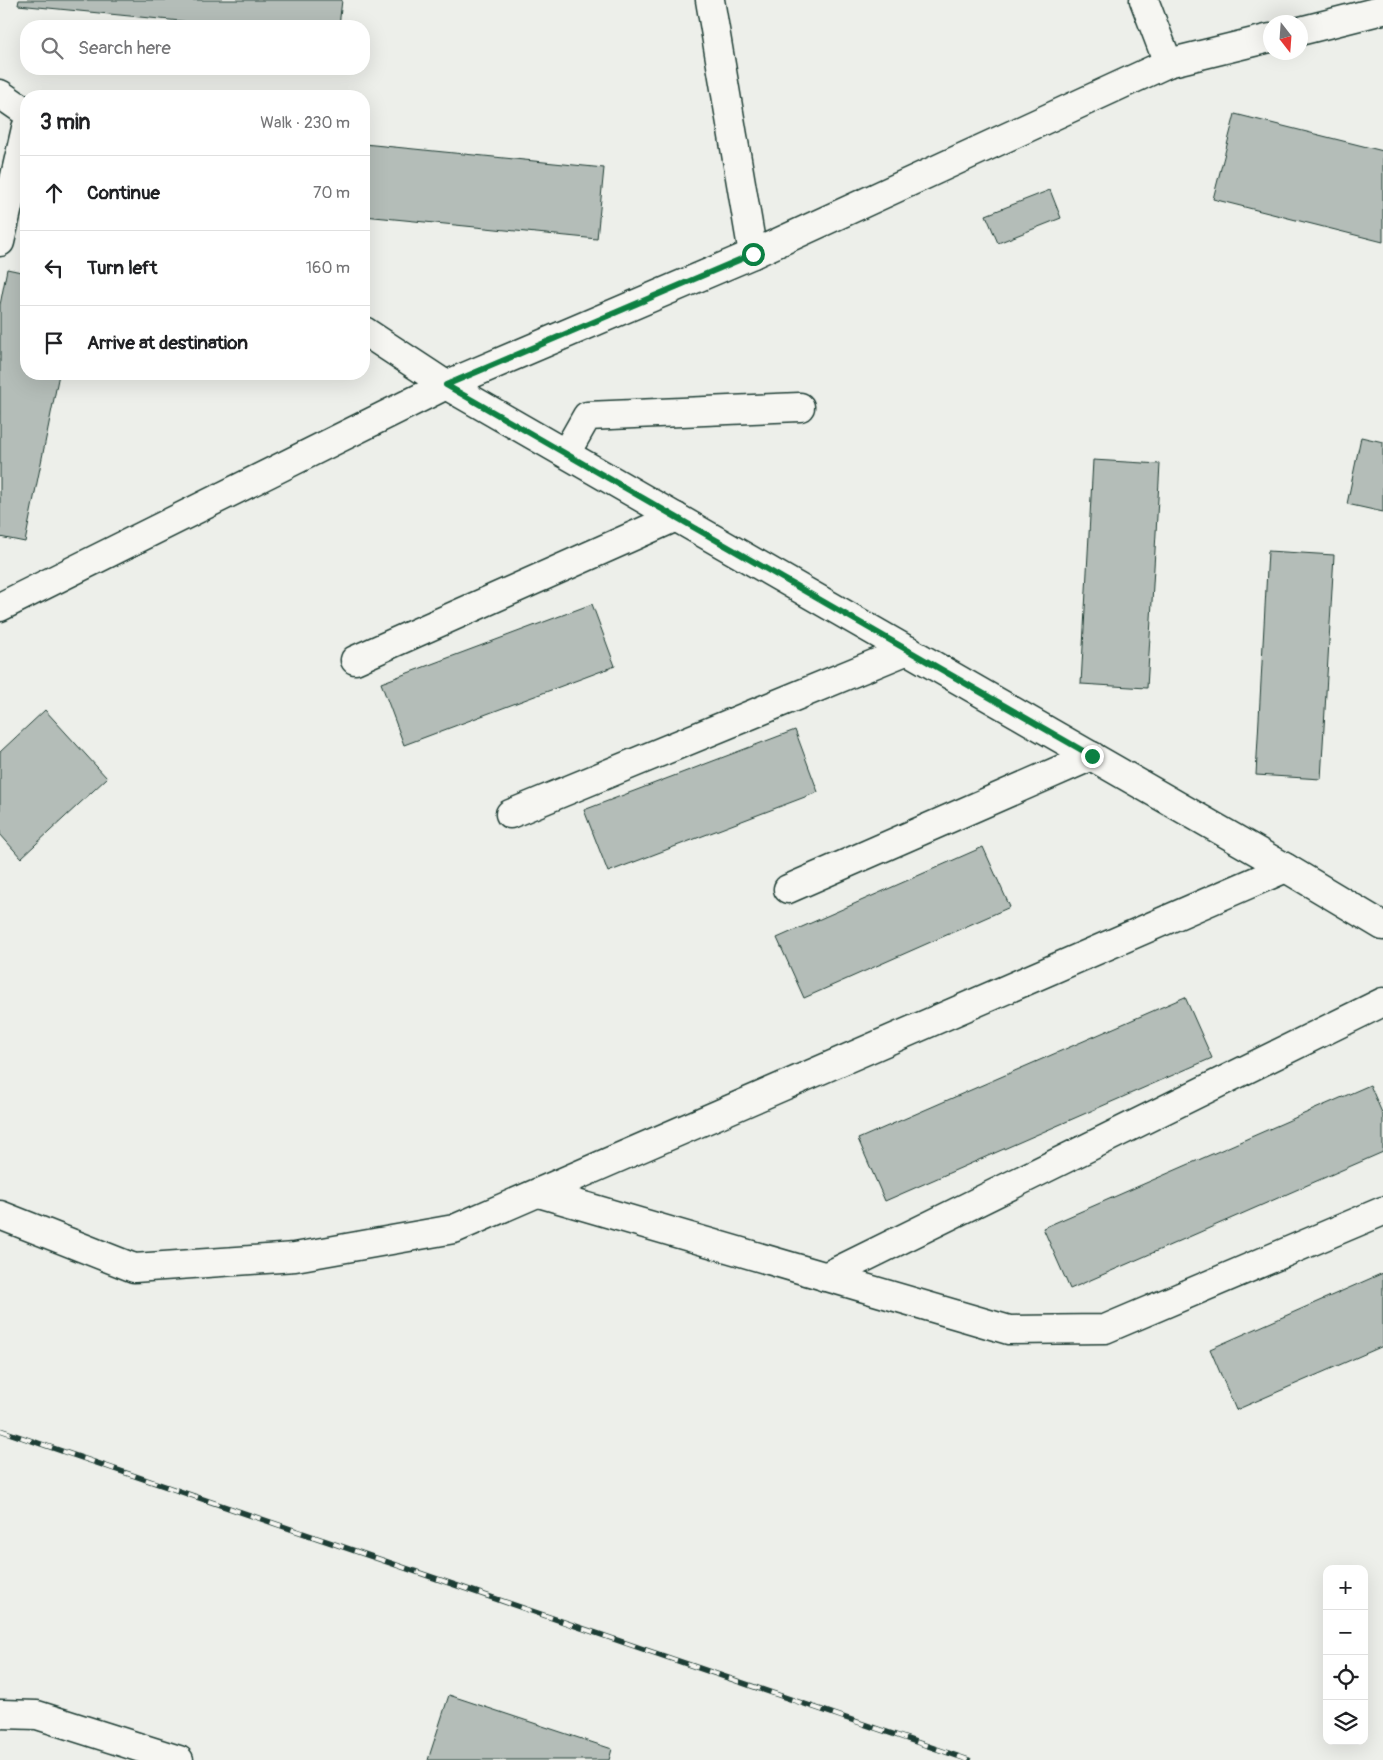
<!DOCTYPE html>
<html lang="en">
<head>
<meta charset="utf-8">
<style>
	:root { --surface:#fff; --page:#f2f2f2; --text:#202124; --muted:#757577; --line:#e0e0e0 }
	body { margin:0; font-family:Pangolin,sans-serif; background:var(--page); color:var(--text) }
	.controls { position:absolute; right:15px; bottom:15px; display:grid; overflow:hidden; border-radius:10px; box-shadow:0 5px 20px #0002 }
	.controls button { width:45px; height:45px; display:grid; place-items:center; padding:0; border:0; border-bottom:1px solid var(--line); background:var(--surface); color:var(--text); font:25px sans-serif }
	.compass { position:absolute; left:1263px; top:15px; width:45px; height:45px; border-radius:50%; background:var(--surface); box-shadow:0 5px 20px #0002; rotate:163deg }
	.stop { position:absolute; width:15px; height:15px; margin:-11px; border:4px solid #0b8043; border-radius:50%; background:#fff }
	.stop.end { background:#0b8043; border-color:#fff; box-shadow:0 1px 5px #0008 }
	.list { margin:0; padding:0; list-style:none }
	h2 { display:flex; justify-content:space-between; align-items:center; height:65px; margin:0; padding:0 20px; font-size:21px }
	h2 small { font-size:16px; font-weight:400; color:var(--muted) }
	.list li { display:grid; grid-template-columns:32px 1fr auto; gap:15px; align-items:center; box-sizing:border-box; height:75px; padding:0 20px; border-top:1px solid var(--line) }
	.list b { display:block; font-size:19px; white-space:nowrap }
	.list em { font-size:16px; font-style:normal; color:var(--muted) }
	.icon { flex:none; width:28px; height:28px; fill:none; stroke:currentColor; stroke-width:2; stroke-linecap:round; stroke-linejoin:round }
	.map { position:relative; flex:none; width:1383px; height:1760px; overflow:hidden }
	.search { position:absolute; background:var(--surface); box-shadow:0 5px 20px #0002; left:20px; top:20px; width:350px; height:55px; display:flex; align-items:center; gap:12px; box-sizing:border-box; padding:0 18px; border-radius:20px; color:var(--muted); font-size:19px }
	.panel { position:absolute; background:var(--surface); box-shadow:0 5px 20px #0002; left:20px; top:90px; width:350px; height:290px; border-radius:20px }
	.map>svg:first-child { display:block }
	.building { fill:#b4bdb8; stroke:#1f3d34 }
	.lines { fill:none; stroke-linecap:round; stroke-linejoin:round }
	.minor-casing { stroke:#1f3d34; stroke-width:31 }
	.major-casing { stroke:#1f3d34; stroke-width:31 }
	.minor { stroke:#f6f6f2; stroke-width:28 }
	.major { stroke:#f6f6f2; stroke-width:28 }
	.rail-casing { stroke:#1f3d34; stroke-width:5.5 }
	.rail { stroke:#f6f6f2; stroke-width:4; stroke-dasharray:11; stroke-linecap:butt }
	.route { stroke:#0b8043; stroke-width:6 }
</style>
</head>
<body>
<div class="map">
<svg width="1383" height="1760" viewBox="0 0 1383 1760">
	<rect width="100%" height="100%" fill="#edefea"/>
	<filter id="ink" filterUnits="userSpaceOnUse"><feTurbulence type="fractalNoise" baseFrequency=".02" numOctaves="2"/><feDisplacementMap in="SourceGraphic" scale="10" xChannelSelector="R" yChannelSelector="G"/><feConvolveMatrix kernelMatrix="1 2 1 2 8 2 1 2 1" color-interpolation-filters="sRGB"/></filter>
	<g filter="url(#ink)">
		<!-- building -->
		<g class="building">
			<path d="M19 0H342L339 26H231L18 5Z"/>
			<path d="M1235 114 1383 151V242L1213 199Z"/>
			<path d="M364 144 604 168 597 239 364 216Z"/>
			<path d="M1050 190 1061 218 998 243 986 215Z"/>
			<path d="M7 269 26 273V374H59L25 542 0 537V305Z"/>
			<path d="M1361 437 1383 442V512L1347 504Z"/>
			<path d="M1093 460 1160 464 1147 688 1081 684Z"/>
			<path d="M1268 551 1334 555 1321 779 1256 775Z"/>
			<path d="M592 604 615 666 404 745 381 683Z"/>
			<path d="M45 710 107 778 21 858 0 834V752Z"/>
			<path d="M795 730 818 792 608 872 584 810Z"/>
			<path d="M983 847 1010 907 804 998 777 938Z"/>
			<path d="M1185 997 1212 1058 885 1201 858 1139Z"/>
			<path d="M1370 1085 1383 1115V1152L1070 1289 1043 1228Z"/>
			<path d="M1383 1273V1346L1236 1410 1210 1349Z"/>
			<path d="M449 1695 612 1749 609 1760H428Z"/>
		</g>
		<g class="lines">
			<defs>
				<g id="minor">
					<path d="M710 0 753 254"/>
					<path d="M1144 0 1168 63"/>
					<path d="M0 94 26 112"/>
					<path d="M0 242 26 128"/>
					<path d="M364 331 446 385 1286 868 1383 926"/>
					<path d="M566 453 587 416 800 407"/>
					<path d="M355 660 676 517"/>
					<path d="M510 814 908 650"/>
					<path d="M788 889 1092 756"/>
					<path d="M539 1193 1009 1330 1105 1329 1383 1211"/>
					<path d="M0 1215 134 1268 295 1257 454 1229 1286 868"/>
					<path d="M825 1277 1383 1002"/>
					<path d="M0 1714 37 1715 179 1760"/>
				</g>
				<g id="major">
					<path d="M1300 31 1383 10"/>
					<path d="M0 607 446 385 753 254 1168 63 1270 38"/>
				</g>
			</defs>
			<!-- minor casing -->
			<use href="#minor" class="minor-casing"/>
			<!-- major casing -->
			<use href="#major" class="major-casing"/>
			<!-- minor -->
			<use href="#minor" class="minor"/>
			<!-- major -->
			<use href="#major" class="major"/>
			<defs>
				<path id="rail" d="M0 1430 969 1760"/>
			</defs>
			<!-- rail casing -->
			<use href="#rail" class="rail-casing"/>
			<!-- rail -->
			<use href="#rail" class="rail"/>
		</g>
	</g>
	<g class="lines" filter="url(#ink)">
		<!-- route -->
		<path class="route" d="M753 254 446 385 1092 756"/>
	</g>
</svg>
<div class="controls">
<button>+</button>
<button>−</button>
<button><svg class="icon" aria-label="locate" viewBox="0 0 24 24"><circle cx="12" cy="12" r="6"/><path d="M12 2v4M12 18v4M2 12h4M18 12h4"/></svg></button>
<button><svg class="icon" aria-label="layers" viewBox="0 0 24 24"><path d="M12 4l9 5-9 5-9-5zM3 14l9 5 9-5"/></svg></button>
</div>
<svg class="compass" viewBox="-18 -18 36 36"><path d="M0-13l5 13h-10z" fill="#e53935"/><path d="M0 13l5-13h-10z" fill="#757577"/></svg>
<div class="stop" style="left:753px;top:254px"></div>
<div class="stop end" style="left:1092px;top:756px"></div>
<div class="search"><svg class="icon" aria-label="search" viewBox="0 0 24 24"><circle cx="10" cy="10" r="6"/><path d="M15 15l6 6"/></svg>Search here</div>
<section class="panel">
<h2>3 min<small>Walk · 230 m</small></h2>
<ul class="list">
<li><svg class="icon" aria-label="ahead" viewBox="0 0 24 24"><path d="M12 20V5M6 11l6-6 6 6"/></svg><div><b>Continue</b></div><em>70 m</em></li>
<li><svg class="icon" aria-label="left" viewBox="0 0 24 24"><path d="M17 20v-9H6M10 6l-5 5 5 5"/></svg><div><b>Turn left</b></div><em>160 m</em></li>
<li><svg class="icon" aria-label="arrive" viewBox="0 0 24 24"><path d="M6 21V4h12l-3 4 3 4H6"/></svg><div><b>Arrive at destination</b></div></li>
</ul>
</section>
</div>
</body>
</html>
